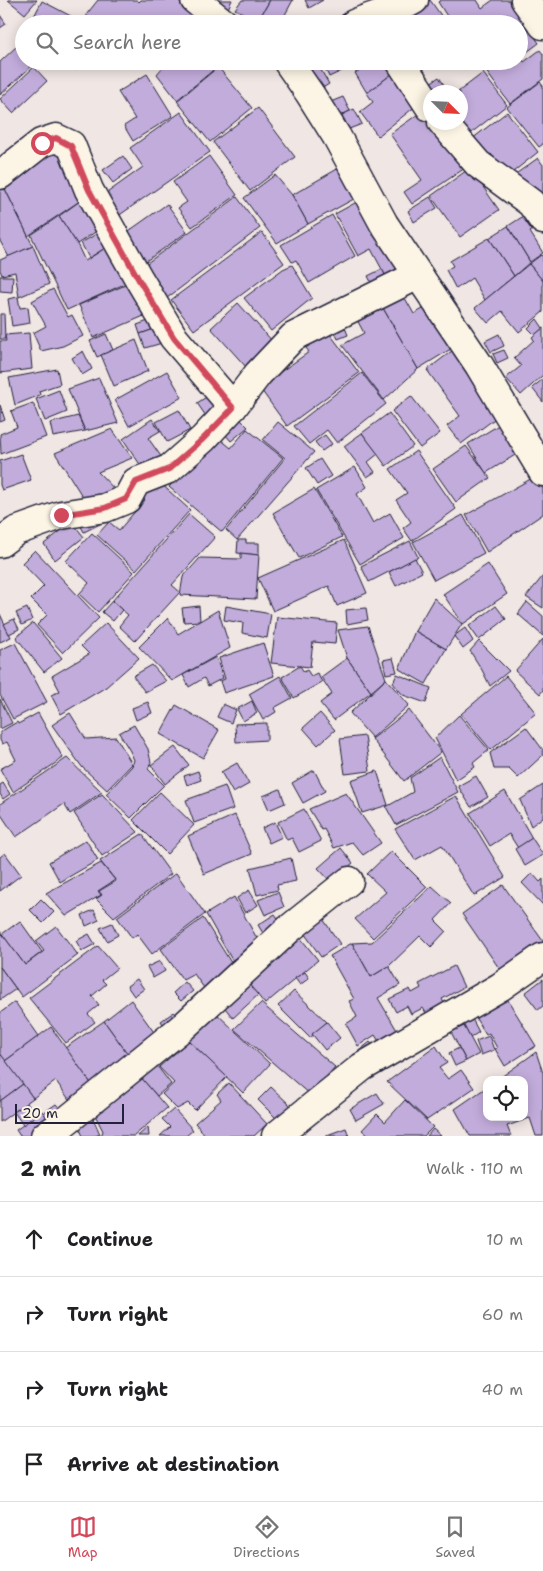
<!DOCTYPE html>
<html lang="en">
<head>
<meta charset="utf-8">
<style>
	:root { --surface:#fff; --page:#f6f6f6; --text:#202124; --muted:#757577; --line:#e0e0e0; --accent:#d1495b }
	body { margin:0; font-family:"Shantell Sans",sans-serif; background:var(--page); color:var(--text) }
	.controls { position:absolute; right:15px; bottom:15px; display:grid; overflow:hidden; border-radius:10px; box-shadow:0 2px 12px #0003 }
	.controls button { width:45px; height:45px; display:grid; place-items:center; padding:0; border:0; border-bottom:1px solid var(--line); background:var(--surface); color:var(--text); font:25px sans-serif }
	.compass { position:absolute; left:423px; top:85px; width:45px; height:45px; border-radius:50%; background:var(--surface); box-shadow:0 2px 12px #0003; rotate:114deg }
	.scale { position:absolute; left:15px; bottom:12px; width:109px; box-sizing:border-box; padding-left:5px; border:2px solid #22223b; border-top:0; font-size:14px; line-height:18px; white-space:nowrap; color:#22223b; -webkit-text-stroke:4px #fcf5e5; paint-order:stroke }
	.stop { position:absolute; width:15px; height:15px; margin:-11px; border:4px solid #d1495b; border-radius:50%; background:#fff }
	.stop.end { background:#d1495b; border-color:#fff; box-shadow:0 1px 5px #0008 }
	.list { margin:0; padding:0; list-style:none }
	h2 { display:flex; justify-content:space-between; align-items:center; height:65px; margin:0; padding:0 20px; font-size:21px }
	h2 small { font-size:16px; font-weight:400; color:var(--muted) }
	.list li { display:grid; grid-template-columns:32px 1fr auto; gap:15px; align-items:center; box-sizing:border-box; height:75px; padding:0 20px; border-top:1px solid var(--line) }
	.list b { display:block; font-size:19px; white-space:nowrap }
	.list em { font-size:16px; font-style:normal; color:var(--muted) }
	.icon { flex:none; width:28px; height:28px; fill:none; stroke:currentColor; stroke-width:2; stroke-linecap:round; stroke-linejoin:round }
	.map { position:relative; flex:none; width:543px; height:1136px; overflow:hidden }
	.search { position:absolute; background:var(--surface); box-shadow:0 2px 12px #0003; left:15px; right:15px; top:15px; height:55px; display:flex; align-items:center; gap:12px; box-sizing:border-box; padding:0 18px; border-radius:28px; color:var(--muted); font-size:19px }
	.sheet { height:365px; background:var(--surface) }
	nav { display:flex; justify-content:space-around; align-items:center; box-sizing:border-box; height:70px; border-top:1px solid var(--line); background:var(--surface); font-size:14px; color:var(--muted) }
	nav a { display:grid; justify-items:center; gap:2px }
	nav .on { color:var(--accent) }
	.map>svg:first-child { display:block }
	.building { fill:#c2acdb; stroke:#22223b }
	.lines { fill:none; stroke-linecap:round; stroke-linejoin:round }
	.minor-casing { stroke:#22223b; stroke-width:31 }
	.minor { stroke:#fcf5e5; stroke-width:28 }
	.route { stroke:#d1495b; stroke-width:6 }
</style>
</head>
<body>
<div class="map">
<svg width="543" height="1136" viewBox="0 0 543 1136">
	<rect width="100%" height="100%" fill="#f0e6e3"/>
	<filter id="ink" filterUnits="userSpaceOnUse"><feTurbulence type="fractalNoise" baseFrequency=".02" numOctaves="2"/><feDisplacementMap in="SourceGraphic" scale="10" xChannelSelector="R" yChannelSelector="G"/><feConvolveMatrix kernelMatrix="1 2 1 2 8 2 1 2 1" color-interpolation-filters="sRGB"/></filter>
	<g filter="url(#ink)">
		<!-- building -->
		<g class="building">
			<path d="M8 0H37L25 14Z"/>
			<path d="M98 0H137L139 2 141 0H180L200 16 193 24H97L86 15Z"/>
			<path d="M202 0H232L226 13Z"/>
			<path d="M242 0H270L258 21 235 9Z"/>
			<path d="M270 0H293L280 24H263L258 21Z"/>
			<path d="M305 0H323L309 8Z"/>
			<path d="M430 0 447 24H419L412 13Z"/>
			<path d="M441 0H477L482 8 493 0H510L527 26 519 31V24H452L438 2Z"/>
			<path d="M42 1 86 24H30Z"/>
			<path d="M0 15 6 24 0 28Z"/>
			<path d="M527 26 539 43 527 52 519 40V31Z"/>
			<path d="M17 46 24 53V61H31L34 64 0 95V62Z"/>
			<path d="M540 50 543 54V79L510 104 480 63 482 61H519V55L524 62Z"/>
			<path d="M61 61H81L76 70Z"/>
			<path d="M168 61H212L217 67 177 100 157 74Z"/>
			<path d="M322 61H350L352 66 329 77Z"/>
			<path d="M360 61H392L397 70 367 93 355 73 364 68Z"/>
			<path d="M402 61H435L412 76Z"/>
			<path d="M459 61H475L464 69Z"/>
			<path d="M318 65 329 84 313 94 302 75Z"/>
			<path d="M34 67 47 81 13 113 0 99Z"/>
			<path d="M218 67 252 108 210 142 177 101Z"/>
			<path d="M397 70 421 102 378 136 360 112 373 102 367 93Z"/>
			<path d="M483 73 507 105 466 137 460 122V92H458Z"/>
			<path d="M147 74 173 116 133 141 124 126 135 119 118 92Z"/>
			<path d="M439 77 444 85 435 91 430 83Z"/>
			<path d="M540 82 543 86V144L539 147 507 107Z"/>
			<path d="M343 97 350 111 335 118 328 103Z"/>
			<path d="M428 107 468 166 412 204 404 192 422 180 390 134Z"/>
			<path d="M258 108 295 157 250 191 213 142Z"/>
			<path d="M354 109 362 124 349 129 342 115Z"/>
			<path d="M181 112 210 152 111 221 97 200 143 167 130 148Z"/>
			<path d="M507 112 538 152 508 176 491 154 482 161 468 142Z"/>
			<path d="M54 149 87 196 28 236 4 187Z"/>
			<path d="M123 156 132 169 113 183 103 170Z"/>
			<path d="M209 156 237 195 192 227 178 208 187 202 173 182Z"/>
			<path d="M538 158 543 165V218L513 176Z"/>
			<path d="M346 164 363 194 308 224 292 195Z"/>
			<path d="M470 168 499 210 460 237 431 196Z"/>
			<path d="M275 175 292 195 308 224 277 243 244 198Z"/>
			<path d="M4 187 33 246 9 257 0 241V190Z"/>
			<path d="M87 196 106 225 77 244 59 216Z"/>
			<path d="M237 197 260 228 167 298 143 266Z"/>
			<path d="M430 197 437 208 414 222 408 211Z"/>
			<path d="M364 198 404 277 390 284 371 249 358 256 335 214Z"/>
			<path d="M167 204 187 232 146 261 126 233Z"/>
			<path d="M533 210 542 224 530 232 543 253 530 262 508 226Z"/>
			<path d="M332 215 355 256 309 283 296 260 292 262 281 245Z"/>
			<path d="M59 216 77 244 85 261 113 243 131 281 67 310 31 235Z"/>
			<path d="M508 226 530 262 514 276 489 238Z"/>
			<path d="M105 229 113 243 89 258 81 243Z"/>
			<path d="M262 232 284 263 194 330 171 300Z"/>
			<path d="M489 238 514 276 485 300 472 278 456 289 446 270 453 266 450 261Z"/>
			<path d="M33 246 49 284 19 297 15 272 2 275 0 270V260Z"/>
			<path d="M541 255 543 257V281L529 264Z"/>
			<path d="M529 264 543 281V312L519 332 502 311 488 323 475 308Z"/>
			<path d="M292 265 312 298 271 331 244 298 283 269Z"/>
			<path d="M382 269 390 284 376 292 368 276Z"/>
			<path d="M0 276H13L12 292 0 291Z"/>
			<path d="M130 283 144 316 93 338 79 305Z"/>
			<path d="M53 289 68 317 72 315 83 336 63 346 41 351 33 333 46 326 32 301Z"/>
			<path d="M401 291 414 314 430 305 459 344 418 369 380 303Z"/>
			<path d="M18 297 20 308 28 307 30 323 12 326 8 299Z"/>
			<path d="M238 303 274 343 247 368 211 328Z"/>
			<path d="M380 303 418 369 384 400 342 345 364 333 355 316Z"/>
			<path d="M0 314H4L5 339H0Z"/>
			<path d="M154 319 157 328 140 334 137 325Z"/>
			<path d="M537 319 543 328 535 335 528 328Z"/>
			<path d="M342 320 348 335 338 339 331 324Z"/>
			<path d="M324 326 359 373 287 426 259 387 309 352 302 342Z"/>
			<path d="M157 328 162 343 145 348 140 334Z"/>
			<path d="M543 328V375L521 395 506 378 521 366 514 358 534 340 532 337Z"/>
			<path d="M29 333 32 369 0 373V341H6L5 335Z"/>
			<path d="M106 334 113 350 97 357 90 341Z"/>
			<path d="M499 334 504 346 491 352 485 341Z"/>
			<path d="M136 340 148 371 114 386 101 355Z"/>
			<path d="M457 347 505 411 461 444 447 426 460 416 427 370Z"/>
			<path d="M504 350 508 358 497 363 493 354Z"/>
			<path d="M83 351 92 369 82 375 72 358Z"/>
			<path d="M57 369 60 384 39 391 40 395 15 405 9 378Z"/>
			<path d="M167 371 182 397 129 426 115 400Z"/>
			<path d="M362 373 386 404 337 443 327 430 309 444 294 426Z"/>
			<path d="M99 378 118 423 85 431 68 389Z"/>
			<path d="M543 379V402L532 388Z"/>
			<path d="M59 390 67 412 45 421 36 399Z"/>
			<path d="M208 396 220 415 210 422 197 403Z"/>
			<path d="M411 396 440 433 420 448 392 411Z"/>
			<path d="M33 403 46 437 1 454 0 434 17 427 11 411Z"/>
			<path d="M0 405 5 420 0 422Z"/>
			<path d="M179 410 190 430 167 442 156 422Z"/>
			<path d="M389 413 413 446 386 466 362 433Z"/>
			<path d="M78 416 85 431 53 437 50 423Z"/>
			<path d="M239 418 248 427 231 441 223 432Z"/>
			<path d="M152 419 160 431 148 438 165 462 147 475 123 439Z"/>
			<path d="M278 422 314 452 237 540 226 530 285 458 263 440Z"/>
			<path d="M502 423 520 452 486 473 468 444Z"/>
			<path d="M112 429 132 458 98 472 119 494 89 507 55 453Z"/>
			<path d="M247 429 283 458 222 532 169 487 214 434 231 448Z"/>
			<path d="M362 433 378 454 368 462 375 472 367 477 344 446Z"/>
			<path d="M325 435 332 444 322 451 315 442Z"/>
			<path d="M466 446 490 478 456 502 433 469Z"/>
			<path d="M416 451 456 509 412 541 403 528 411 522 396 500 407 493 390 469Z"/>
			<path d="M21 454 31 480 2 490 0 485V461Z"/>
			<path d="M320 459 331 476 317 485 306 468Z"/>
			<path d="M355 467 367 487 357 494 373 523 390 513 404 538 360 564 316 490Z"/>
			<path d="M536 476 543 489V514L487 552 466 515Z"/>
			<path d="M158 481 190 510 136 570 97 535 109 522 119 530 145 500 137 492Z"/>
			<path d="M314 489 342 537 299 558 273 513Z"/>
			<path d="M189 514 215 537 172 585 180 592 135 641 119 626 128 615 112 601Z"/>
			<path d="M463 515 484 553 434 580 413 542Z"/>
			<path d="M78 521 104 522 84 532Z"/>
			<path d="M72 522 84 537 55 560 44 544Z"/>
			<path d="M92 533 134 572 98 612 79 594 89 583 66 561Z"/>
			<path d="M238 540H246V543H259V555L237 553Z"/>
			<path d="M344 540 367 593 337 606 329 586 273 611 258 578Z"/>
			<path d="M410 541 418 557 369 582 361 566Z"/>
			<path d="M35 550 99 618 63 653 37 625 47 615 31 599 44 586 22 563Z"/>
			<path d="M241 553 259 555 256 599 180 595 183 577 200 558 241 559Z"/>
			<path d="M415 558 422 572 396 586 389 572Z"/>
			<path d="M488 564 507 594 463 624 443 594Z"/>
			<path d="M543 576V608L526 597Z"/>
			<path d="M434 598 462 624 446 649 415 631Z"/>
			<path d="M112 601 122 610 113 621 102 612Z"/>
			<path d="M527 602 543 616V636L518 614Z"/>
			<path d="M199 606 200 621 184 622 182 608Z"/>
			<path d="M226 606 271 614 267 638 242 633 243 623 224 620Z"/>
			<path d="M496 606 506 619 479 640 469 626Z"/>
			<path d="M27 608 32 620 22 625 16 613Z"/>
			<path d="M366 608 368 620 347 624 346 610Z"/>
			<path d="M218 610 230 648 172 681 139 647 168 618 178 634Z"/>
			<path d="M0 614 11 637 0 642Z"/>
			<path d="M277 617 337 623 335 644 313 642 310 667 271 663Z"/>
			<path d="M14 619 19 629 9 634 4 624Z"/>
			<path d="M33 623 62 658 44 672 16 637Z"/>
			<path d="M106 623 139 658 106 687 61 714 51 695 60 691 52 676 89 654 81 646Z"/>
			<path d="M368 626 386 679 371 692 347 658 338 630Z"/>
			<path d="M465 628 473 641 463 649 454 636Z"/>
			<path d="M415 631 446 649 426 684 399 669Z"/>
			<path d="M543 639V690L540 694 515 671Z"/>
			<path d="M479 641 509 671 490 686 482 670 470 651Z"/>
			<path d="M15 643 47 702 13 719 0 695V650Z"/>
			<path d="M263 643 274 676 224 693 220 681 225 679 219 658Z"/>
			<path d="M216 657 223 678 208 686 204 678 189 687 183 675Z"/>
			<path d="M347 658 371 692 334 720 320 703 332 694 321 677Z"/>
			<path d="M393 658 397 672 386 674 383 660Z"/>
			<path d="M152 665 166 681 145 692 133 676Z"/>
			<path d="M300 666 304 672 307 670 311 676 317 673 322 682 294 698 282 677Z"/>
			<path d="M397 674 431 688 426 703 403 695 393 683Z"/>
			<path d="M280 676 292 698 274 708 276 712 263 720 249 694Z"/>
			<path d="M506 676 536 713 491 750 461 714Z"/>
			<path d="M386 679 409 705 372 738 350 713Z"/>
			<path d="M0 699 12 723 0 729Z"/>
			<path d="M252 701 257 713 243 721 237 709Z"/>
			<path d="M148 702 152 713 136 720 132 708Z"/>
			<path d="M223 704 236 710 231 723 217 717Z"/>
			<path d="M176 705 219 730 203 758 160 734Z"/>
			<path d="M409 710 441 752 404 781 372 739Z"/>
			<path d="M38 713 63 758 13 792 0 769 16 760 7 742 2 744 0 740V732L17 722 18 724Z"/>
			<path d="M70 713 86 739 116 737 132 764 107 790 82 767 52 725Z"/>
			<path d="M320 713 335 730 318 745 303 728Z"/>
			<path d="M459 715 489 750 473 763 475 767 456 780 435 738Z"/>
			<path d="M267 723V740L236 742 235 724Z"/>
			<path d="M134 725 148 749 151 762 148 769 164 785 131 818 106 794 132 766 134 760 130 751 119 733Z"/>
			<path d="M526 727 543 750V755L518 778 509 769H494L490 753Z"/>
			<path d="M365 736 370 771 345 774 340 739Z"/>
			<path d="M175 747 189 765 165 784 151 765Z"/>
			<path d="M440 757 458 792 396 825 386 807 413 792 410 778Z"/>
			<path d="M67 758 102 792 70 814 64 804 16 837 0 813V804Z"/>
			<path d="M237 763 249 784 233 793 221 772Z"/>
			<path d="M314 770 325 791 303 803 292 783Z"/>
			<path d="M198 771 201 780 187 785 184 776Z"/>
			<path d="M377 771 388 805 362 813 351 780Z"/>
			<path d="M476 776 488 797 471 807 458 786Z"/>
			<path d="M3 783 10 794 3 799 0 794V785Z"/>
			<path d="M543 785V817L531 826 520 800Z"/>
			<path d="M225 786 233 809 194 823 186 800Z"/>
			<path d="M280 789 285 803 269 810 263 796Z"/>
			<path d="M505 791 532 838 518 848 509 834 490 846 470 813Z"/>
			<path d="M160 792 194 825 167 854 133 820Z"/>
			<path d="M346 793 381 843 363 855 352 842 334 848 324 829 322 830 309 809Z"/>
			<path d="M102 794 138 832 102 856 74 813Z"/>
			<path d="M456 796 505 877 474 896 442 845 415 860 395 829Z"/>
			<path d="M304 809 321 841 299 852 292 838 287 840 278 822Z"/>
			<path d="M235 815 252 854 204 874 188 836Z"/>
			<path d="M275 822 282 837 269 843 262 828Z"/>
			<path d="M142 834 171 874 114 917 96 899 102 895 99 891 116 881 100 861Z"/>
			<path d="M532 838 543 855 525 866 515 849Z"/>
			<path d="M86 840 98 860 60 882 49 862Z"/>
			<path d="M341 848 353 863 331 882 318 868Z"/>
			<path d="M391 851 427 887 373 938 355 919 386 892 367 874Z"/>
			<path d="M5 853 21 875 0 891V857Z"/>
			<path d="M291 858 296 881 277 885 278 890 257 895 250 868Z"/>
			<path d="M101 863 115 880 98 891 101 895 66 916 46 893Z"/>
			<path d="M176 873 205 914 152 954 137 934 132 938 117 917Z"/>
			<path d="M532 873 540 882 543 879V905L522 883Z"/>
			<path d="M503 885 543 941V946L503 974 462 914Z"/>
			<path d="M432 886 451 903 435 920 446 931 431 947 420 936 389 966 371 977 352 943 372 942Z"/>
			<path d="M249 890 258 905 245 913 237 898Z"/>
			<path d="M278 892 284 907 265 915 258 900Z"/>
			<path d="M234 897 260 944 232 960 206 914Z"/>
			<path d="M41 899 54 912 43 923 30 910Z"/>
			<path d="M94 910 99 920 86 926 82 915Z"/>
			<path d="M275 914 284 927 266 938 258 925Z"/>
			<path d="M321 916 340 944 321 957 302 930Z"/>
			<path d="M203 918 235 969 207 992 194 974 183 980 161 949Z"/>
			<path d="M20 921 42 952 25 965 2 934Z"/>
			<path d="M112 923 118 935 107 941 100 928Z"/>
			<path d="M56 926 78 955 22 997 0 967V931L25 965 44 951 36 941Z"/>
			<path d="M295 931 318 960 265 1004 242 976Z"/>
			<path d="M89 934 95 944 82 951 76 941Z"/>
			<path d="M352 943 371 977 389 966 400 985 378 998 398 1032 380 1043 375 1035 358 1046 346 1024 357 1017 349 1001 354 999 330 956Z"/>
			<path d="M98 946 117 968 102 980 106 984 92 996 99 1005 88 1014 95 1022 66 1043 29 998Z"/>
			<path d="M160 961 165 971 153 978 147 967Z"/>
			<path d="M454 966 464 987 442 999 445 1005 426 1013 423 1008 411 1014 407 1006 396 1012 389 999 410 989 412 993 421 988 419 984Z"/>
			<path d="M0 967 16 989 0 1000Z"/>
			<path d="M305 972 309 978 300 985 295 978Z"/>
			<path d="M137 979 144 989 134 996 127 986Z"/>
			<path d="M543 979V1006L538 1010 525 993Z"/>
			<path d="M246 981 258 995 233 1018 221 1003Z"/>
			<path d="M185 982 193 991 181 1001 173 993Z"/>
			<path d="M294 991 327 1022 310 1038 278 1006Z"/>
			<path d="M506 997 536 1046 505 1066 495 1049 497 1048 489 1033 486 1035 475 1017Z"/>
			<path d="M131 1000 156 1035 128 1055 104 1021Z"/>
			<path d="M15 1002 39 1036 5 1061 0 1053V1013Z"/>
			<path d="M261 1003 335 1067 310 1095 234 1029Z"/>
			<path d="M174 1012 180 1021 167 1030 161 1021Z"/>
			<path d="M216 1013 270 1064 243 1093 189 1041Z"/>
			<path d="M472 1019 479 1032 470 1038 463 1024Z"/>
			<path d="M104 1021 133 1061 95 1089 65 1048Z"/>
			<path d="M327 1022 340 1038 325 1050 312 1034Z"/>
			<path d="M464 1026 479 1054 466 1061 451 1032Z"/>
			<path d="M51 1027 95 1089 73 1105 56 1081 33 1098 5 1061Z"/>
			<path d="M489 1036 494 1050 481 1055 476 1041Z"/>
			<path d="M189 1041 227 1077 195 1110 188 1103 177 1109 162 1094 174 1083 159 1067Z"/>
			<path d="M370 1042 378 1051 364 1063 356 1053Z"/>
			<path d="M436 1046 447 1063 439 1068 448 1079 461 1070 474 1088 427 1120 387 1082Z"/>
			<path d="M459 1048 466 1061 455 1066 449 1053Z"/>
			<path d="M536 1052 543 1073V1136H536L530 1118 507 1126 511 1136H470L455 1109 487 1087V1117H524V1080H497Z"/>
			<path d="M0 1053 23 1084 0 1101Z"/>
			<path d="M157 1066 171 1084 157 1096 142 1079Z"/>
			<path d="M139 1075 167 1108 134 1136H101L103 1131 94 1113Z"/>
			<path d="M229 1083 267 1124 254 1136H206L195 1123 221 1100 217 1094Z"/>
			<path d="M23 1084 33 1098 0 1122V1101Z"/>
			<path d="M271 1087 291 1106 277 1119 258 1100Z"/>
			<path d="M377 1093 384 1104 356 1120 350 1109Z"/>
			<path d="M405 1100 433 1127 424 1136H369L362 1130 377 1114 385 1122Z"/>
			<path d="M27 1103 36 1115 23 1125 14 1112Z"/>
			<path d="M56 1104 64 1113 51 1123 43 1113Z"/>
			<path d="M174 1109 193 1130 186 1136H160L170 1127 162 1119Z"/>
			<path d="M42 1111 52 1125 36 1136H20L16 1130Z"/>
			<path d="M91 1114 100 1134 95 1136H83L76 1121Z"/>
			<path d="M148 1127 149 1136H138Z"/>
			<path d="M346 1128 349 1136H327V1135Z"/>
			<path d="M433 1129 441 1136H427Z"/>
		</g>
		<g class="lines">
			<defs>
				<g id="minor">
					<path d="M195 0 225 24"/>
					<path d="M525 0 543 25"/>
					<path d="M354 24C373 15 396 11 414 0"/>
					<path d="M287 61 310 94 337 137 384 224 479 365 543 472"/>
					<path d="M400 61 430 107"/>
					<path d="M442 122 478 164 531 203 543 220"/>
					<path d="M0 175 41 143 56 138 71 145 89 190 139 279 174 338 233 407"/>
					<path d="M0 543 16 531 61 515 105 508 127 499 136 482 169 469 203 439 233 407 258 374 293 337 418 275"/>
					<path d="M45 1136 60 1126 184 1026 289 929 349 881"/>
					<path d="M276 1136 362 1067 500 987 543 957"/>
				</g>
			</defs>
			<!-- minor casing -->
			<use href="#minor" class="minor-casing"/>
			<!-- minor -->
			<use href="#minor" class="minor"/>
		</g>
	</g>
	<g class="lines" filter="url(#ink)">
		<!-- route -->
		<path class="route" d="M42 143 56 138 71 146 89 190 139 280 174 338 233 408 203 439 169 469 136 482 126 499 105 508 61 515"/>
	</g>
</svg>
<div class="controls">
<button><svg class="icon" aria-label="locate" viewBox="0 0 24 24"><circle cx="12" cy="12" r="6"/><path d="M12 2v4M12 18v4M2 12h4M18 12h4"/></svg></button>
</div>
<svg class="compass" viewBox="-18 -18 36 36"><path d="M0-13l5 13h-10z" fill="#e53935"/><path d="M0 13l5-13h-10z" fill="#757577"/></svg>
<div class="scale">20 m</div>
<div class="stop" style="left:42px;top:143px"></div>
<div class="stop end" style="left:61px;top:515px"></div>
<div class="search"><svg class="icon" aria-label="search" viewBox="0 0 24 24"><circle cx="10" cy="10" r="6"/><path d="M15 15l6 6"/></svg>Search here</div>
</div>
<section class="sheet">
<h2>2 min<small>Walk · 110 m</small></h2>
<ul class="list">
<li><svg class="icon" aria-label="ahead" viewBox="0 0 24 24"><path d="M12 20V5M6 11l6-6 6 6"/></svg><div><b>Continue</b></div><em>10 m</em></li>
<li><svg class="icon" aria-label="right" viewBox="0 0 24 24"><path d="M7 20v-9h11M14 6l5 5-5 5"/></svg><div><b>Turn right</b></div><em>60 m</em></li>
<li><svg class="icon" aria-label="right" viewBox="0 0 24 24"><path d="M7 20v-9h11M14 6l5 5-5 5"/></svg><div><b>Turn right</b></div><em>40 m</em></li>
<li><svg class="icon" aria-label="arrive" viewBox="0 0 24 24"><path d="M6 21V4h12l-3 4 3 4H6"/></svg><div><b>Arrive at destination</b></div></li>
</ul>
</section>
<nav>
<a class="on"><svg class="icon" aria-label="map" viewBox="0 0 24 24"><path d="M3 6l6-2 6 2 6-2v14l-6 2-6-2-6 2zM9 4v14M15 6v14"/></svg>Map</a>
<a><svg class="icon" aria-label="directions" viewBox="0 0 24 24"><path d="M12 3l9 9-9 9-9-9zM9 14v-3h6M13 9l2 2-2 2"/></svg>Directions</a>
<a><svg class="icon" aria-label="saved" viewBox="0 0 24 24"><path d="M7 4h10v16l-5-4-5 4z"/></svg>Saved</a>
</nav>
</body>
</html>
